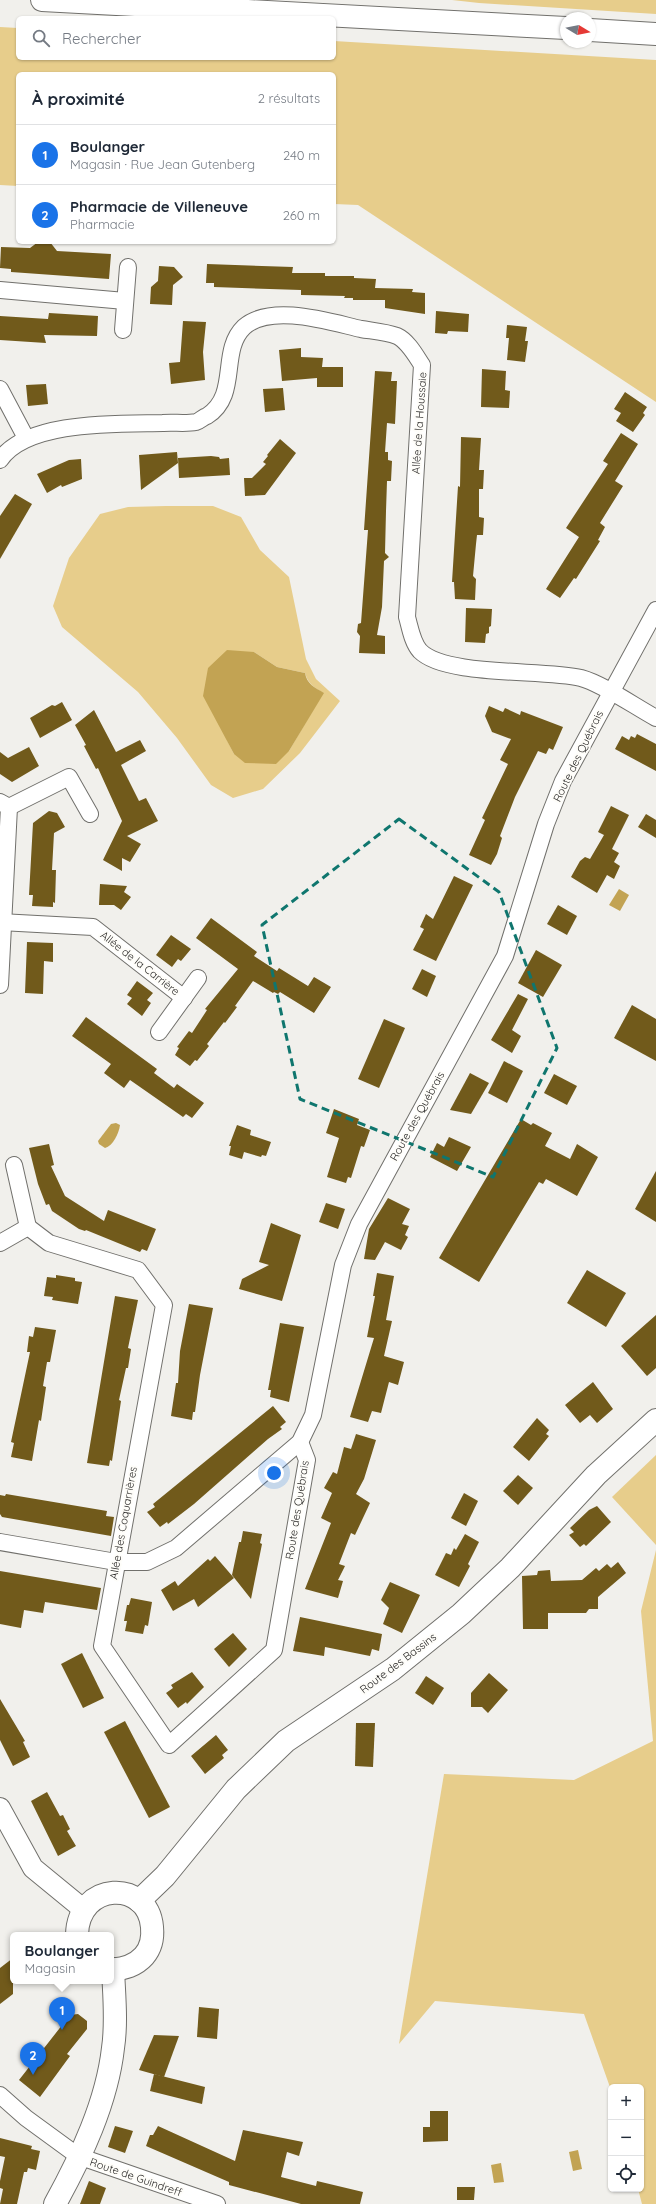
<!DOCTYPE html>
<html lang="fr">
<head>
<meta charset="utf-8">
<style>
	:root { --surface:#fff; --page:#f2f2f3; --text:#1f2937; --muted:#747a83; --line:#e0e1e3; --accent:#1a73e8 }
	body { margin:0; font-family:Quicksand,sans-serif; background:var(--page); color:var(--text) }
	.controls { position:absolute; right:12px; bottom:12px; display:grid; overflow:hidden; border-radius:6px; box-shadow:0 1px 3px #0004 }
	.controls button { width:36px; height:36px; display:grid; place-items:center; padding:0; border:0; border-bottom:1px solid var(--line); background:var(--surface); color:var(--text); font:20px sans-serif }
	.compass { position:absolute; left:560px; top:12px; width:36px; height:36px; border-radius:50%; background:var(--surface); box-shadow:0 1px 3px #0004; rotate:100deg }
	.you { position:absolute; left:274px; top:1473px; width:14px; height:14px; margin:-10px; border:3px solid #fff; border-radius:50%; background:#1a73e8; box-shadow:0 0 0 6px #1a73e833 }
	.badge { display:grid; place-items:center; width:26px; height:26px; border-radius:50%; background:var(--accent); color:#fff; font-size:13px; font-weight:700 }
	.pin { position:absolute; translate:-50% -33px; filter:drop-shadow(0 1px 2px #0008) }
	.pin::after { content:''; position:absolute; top:21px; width:14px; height:12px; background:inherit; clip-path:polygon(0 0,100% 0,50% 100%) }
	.popup { position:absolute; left:10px; top:1932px; width:104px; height:52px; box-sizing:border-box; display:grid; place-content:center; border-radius:6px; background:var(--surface); filter:drop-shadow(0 1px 3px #0005); font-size:13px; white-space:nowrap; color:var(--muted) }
	.popup b { font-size:15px; color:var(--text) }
	.popup::after { content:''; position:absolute; left:50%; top:100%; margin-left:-8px; border:8px solid transparent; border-top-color:var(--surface) }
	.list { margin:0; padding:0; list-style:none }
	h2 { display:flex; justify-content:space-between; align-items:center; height:52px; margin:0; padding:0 16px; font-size:17px }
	h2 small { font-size:13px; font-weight:400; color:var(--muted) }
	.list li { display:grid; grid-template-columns:26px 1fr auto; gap:12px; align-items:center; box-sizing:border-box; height:60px; padding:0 16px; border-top:1px solid var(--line) }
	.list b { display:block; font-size:15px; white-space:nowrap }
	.list p { margin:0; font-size:13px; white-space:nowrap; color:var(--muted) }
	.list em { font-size:13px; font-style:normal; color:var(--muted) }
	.icon { flex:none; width:22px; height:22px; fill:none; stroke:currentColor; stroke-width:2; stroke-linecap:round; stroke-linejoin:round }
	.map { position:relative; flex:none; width:656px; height:2204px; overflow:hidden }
	.search { position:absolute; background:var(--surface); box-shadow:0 1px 3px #0004; left:16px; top:16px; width:320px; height:44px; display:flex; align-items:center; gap:10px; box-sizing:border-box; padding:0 14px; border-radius:6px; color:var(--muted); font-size:15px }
	.panel { position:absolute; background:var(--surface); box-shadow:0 1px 3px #0004; left:16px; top:72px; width:320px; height:172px; border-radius:6px }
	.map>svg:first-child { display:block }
	.green { fill:#e7cd8b; fill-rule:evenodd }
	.water { fill:#c2a353 }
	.building { fill:#715a1b }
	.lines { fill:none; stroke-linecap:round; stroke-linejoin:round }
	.minor-casing { stroke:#71706c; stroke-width:18 }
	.tertiary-casing { stroke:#71706c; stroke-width:22 }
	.secondary-casing { stroke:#71706c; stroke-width:24 }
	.minor { stroke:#fff; stroke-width:16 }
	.tertiary { stroke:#fff; stroke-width:20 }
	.secondary { stroke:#fff; stroke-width:22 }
	.marked { fill:none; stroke:#0f766e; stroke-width:3; stroke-dasharray:8 5; stroke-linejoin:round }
	.labels { text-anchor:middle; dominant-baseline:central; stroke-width:4; stroke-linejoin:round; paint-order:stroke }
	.street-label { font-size:11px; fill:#292827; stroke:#fefdf9 }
</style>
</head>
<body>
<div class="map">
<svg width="656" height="2204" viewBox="0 0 656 2204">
	<rect width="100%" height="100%" fill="#f1f0ec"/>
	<!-- green -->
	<g class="green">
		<path d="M452 0H656V14L479 3Z"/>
		<path d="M0 27 18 28V58H334V41L656 60V402L358 205 334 204V74H18V186L0 185Z"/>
		<path d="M166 506H213L241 517 260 550 289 577 306 659 316 679 340 701 300 753 263 789 233 798 211 785 177 738 138 692 62 627 53 606 69 558 100 514 128 507ZM254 652 277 667 305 673C308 684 314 687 323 693L289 751 234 754 227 740Z"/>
		<path d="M656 1455V1545L612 1497Z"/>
		<path d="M656 1550V2204H642L638 2189H641V2087H611V2090L584 2014 435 2001 399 2044 444 1774 574 1780 653 1741 641 1611Z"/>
	</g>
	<!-- water -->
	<g class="water">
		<path d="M227 650 254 652 277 667 305 673C307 684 314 687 324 693L289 751 276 764 245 763 234 754 203 696 208 668Z"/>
		<path d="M619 889 629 895 620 911 609 905Z"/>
		<path d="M116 1123 120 1125C119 1133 113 1146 105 1148L99 1144 98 1141 111 1124Z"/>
		<path d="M578 2150 582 2169 573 2171 569 2152Z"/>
		<path d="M501 2163 504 2182 494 2183 491 2165Z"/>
	</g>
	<!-- building -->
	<g class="building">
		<path d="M38 242H50L57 251 111 254 109 279 11 272V269L0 268 1 247 30 248Z"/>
		<path d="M207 264 293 267 292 273H325V276H354V278L376 279 375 288 413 289 412 292 425 293V314L385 308V300H353V298H344L345 296 301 295V290L214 287V283H206Z"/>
		<path d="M159 266 174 267 183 277 173 285 172 305 150 304 151 287 158 281Z"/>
		<path d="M436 311 469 314 468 332 448 331 447 334 435 333Z"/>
		<path d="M49 313 98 316 97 336 44 335 46 343 0 340V316L48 319Z"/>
		<path d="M183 321 206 322 203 352 205 380 171 384 169 363 180 362Z"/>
		<path d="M507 325 527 327 525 341H528L525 362 507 360 509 338H506Z"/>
		<path d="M301 348V357L323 358 322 367H343V387H317V378L282 381 279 350Z"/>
		<path d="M482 369 506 371 505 390 510 391 509 408 481 407Z"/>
		<path d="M375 371 392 372 391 381H397L395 424 387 423 385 452H388V460L392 461 391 481H387L386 511 385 553 389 557 384 561 382 607 377 635 385 636V654L359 653 360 636 357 632 358 624 361 623 368 530H364Z"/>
		<path d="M46 384 48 404 28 406 26 385Z"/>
		<path d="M283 388 285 410 265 412 263 389Z"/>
		<path d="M625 392 647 407 643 413 645 415 633 432 616 421 621 413 614 409Z"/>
		<path d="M621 433 638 444 615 481 623 486 600 523 605 527 598 540 600 541 576 579 574 578 560 598 546 589 579 537 566 528 608 464 603 461Z"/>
		<path d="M461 437 481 438 479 470H484L483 489H479V517L484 518 483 535H477L476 544 473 576 476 579 475 600 455 599 454 582H452L458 486 460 487Z"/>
		<path d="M280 439 296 453 265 495 245 496 244 478H252L266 464 263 462 268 456 267 455Z"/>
		<path d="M177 452 178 463 141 490 139 455Z"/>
		<path d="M211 456 219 457 220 459 229 458 230 475 179 478 178 458Z"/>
		<path d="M81 459 82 479 62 487 61 485 47 493 37 474 69 460Z"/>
		<path d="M15 494 32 504 0 559V516Z"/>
		<path d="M466 608 492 609 491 626 489 627V633L486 634 485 643 465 642Z"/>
		<path d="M62 702 72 720 40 738 30 718 52 705 55 706Z"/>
		<path d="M489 706 503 712 505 708 520 715 521 711 563 727 553 750 549 748 546 754 538 751 515 797 500 836 502 838 497 854 491 865 469 855 485 820 482 818 508 764 500 760 511 739 492 732 485 716Z"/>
		<path d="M94 710 116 752 140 740 146 751 121 765 139 801 146 798 158 821 127 836 141 844 130 862 122 858V871L103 860 122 821 98 768 96 769 84 746 86 745 75 725Z"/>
		<path d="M637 734 656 744V771L615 749 622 736 629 740 631 736 635 738Z"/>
		<path d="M29 747 39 766 12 782 0 774V752L8 758Z"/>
		<path d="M611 806 629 815 612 849 619 853 614 862 620 866 614 879 607 875 597 893 571 877 580 861 585 857 590 859 604 835 598 832Z"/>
		<path d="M49 811 57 813 65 827 54 833 52 870H56L55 903 53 902V907L32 906 33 895H29L33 823Z"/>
		<path d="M646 814 656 820V838L638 827Z"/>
		<path d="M454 876 473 885 436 961 413 950 424 929 420 927 426 914 433 919Z"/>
		<path d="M100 884 127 886 124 892 131 897 121 910 114 905H99Z"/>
		<path d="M558 905 577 916 567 935 547 924Z"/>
		<path d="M211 918 257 952 254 956 277 971 279 968 308 986 314 977 331 987 314 1013 280 992 278 994 274 992 273 993 253 981 235 1006 237 1007 225 1023 224 1022 207 1044 209 1046 197 1061 195 1060 190 1066 175 1055 179 1048 177 1047 189 1031 192 1033 207 1010 205 1009 238 969 196 938Z"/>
		<path d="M171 935 191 949 181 961 178 959 172 967 156 955Z"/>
		<path d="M27 942 53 943V962L44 961 43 994 25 993Z"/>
		<path d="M536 950 562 965 543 997 518 983Z"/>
		<path d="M422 969 436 976 427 997 412 989Z"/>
		<path d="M137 981 153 993 147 1000 151 1003 142 1016 127 1004 132 998 127 995Z"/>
		<path d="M518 994 528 999 512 1030 521 1036 512 1053 491 1040Z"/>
		<path d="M632 1005 656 1019V1061L614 1038Z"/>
		<path d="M86 1017 157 1069 154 1073 174 1088 177 1084 204 1103 192 1118 186 1114 183 1117 130 1080 124 1088 104 1073 111 1064 72 1036Z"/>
		<path d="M384 1019 405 1028 379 1088 358 1079Z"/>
		<path d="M504 1061 523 1071 507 1103 488 1093Z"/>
		<path d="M470 1073 489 1083 471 1114 450 1110Z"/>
		<path d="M554 1074 577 1086 567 1105 544 1093Z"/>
		<path d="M334 1109 359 1119 357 1125 370 1130 364 1147 361 1146 351 1178 348 1177 346 1183 327 1177 339 1138 326 1133Z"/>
		<path d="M521 1119 531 1125 533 1123 552 1133 545 1146 570 1159 577 1144 598 1157 577 1196 546 1179 543 1184 539 1182 479 1282 439 1258Z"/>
		<path d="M237 1125 251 1130 250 1135 271 1142 266 1156 262 1155 261 1157 244 1152 242 1159 229 1155 231 1146H229Z"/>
		<path d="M449 1137 471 1147 457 1171 430 1157 437 1143 444 1147Z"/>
		<path d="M49 1144 54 1165 51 1166 65 1196 104 1221 108 1210 156 1229 147 1251 142 1249 140 1252 86 1230 85 1231 79 1229 52 1211 49 1204 46 1205 38 1184 29 1148Z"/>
		<path d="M656 1171V1222L635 1209Z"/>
		<path d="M388 1198 410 1209 402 1224 409 1226 405 1235 408 1237 401 1250 385 1242 375 1260 364 1259 369 1229Z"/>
		<path d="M326 1203 345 1209 338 1229 319 1222Z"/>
		<path d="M271 1223 301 1235 282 1301 239 1289 242 1279 269 1265 259 1262Z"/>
		<path d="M587 1270 626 1293 606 1327 567 1303Z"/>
		<path d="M377 1273 394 1276 386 1320 392 1321 384 1356 404 1362 398 1385 389 1382 381 1413 372 1411 368 1422 350 1417 374 1338 367 1337 375 1296H373Z"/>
		<path d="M56 1275 75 1278V1281L82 1282 78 1304 52 1300 53 1297 44 1296 47 1277 56 1278Z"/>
		<path d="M115 1296 138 1300 128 1348 131 1349 128 1368H126L119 1400 121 1401 112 1461 110 1460 109 1466 87 1463Z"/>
		<path d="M189 1304 213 1308 200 1375 195 1412H193L192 1420 171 1416 176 1383H178L180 1351Z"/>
		<path d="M656 1315V1368L647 1376 621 1346Z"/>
		<path d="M280 1323 304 1327 289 1402 270 1397 271 1390H268Z"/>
		<path d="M35 1327 56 1330 50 1362H47L43 1386 46 1387 41 1421 39 1420 32 1461 11 1457 14 1443 11 1442 30 1352H27L29 1336 33 1337Z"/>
		<path d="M593 1382 613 1409 597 1423 590 1415 580 1423 565 1405Z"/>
		<path d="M273 1406 286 1422 280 1427 282 1429 268 1439 194 1504 168 1524 167 1522 160 1527 147 1512 155 1507 153 1504Z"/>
		<path d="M537 1418 549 1430 546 1434 549 1436 529 1461 513 1447Z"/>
		<path d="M356 1434 376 1440 364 1479 356 1494 370 1503 355 1535 351 1533 339 1564 345 1566 338 1580 343 1581 338 1598 305 1589 331 1523 321 1518 332 1493 324 1488 333 1472 337 1474 344 1447 351 1449Z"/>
		<path d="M518 1475 533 1488 518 1505 503 1491Z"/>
		<path d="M464 1493 478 1501 466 1526 451 1518Z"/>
		<path d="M6 1494 107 1511 106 1516 114 1517 111 1536 2 1517 0 1514V1495L5 1496Z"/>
		<path d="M597 1506 611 1522 586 1546 584 1544 580 1547 569 1535 574 1532 570 1528 589 1510Z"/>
		<path d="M243 1531 262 1534 260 1543 262 1544 251 1599 232 1575 239 1542H241Z"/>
		<path d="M465 1534 479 1542 468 1564 470 1566 459 1587 435 1575 446 1553 451 1555 454 1548 456 1550Z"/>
		<path d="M215 1556 234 1578 198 1607 194 1599 173 1611 161 1590 175 1581 178 1586 208 1559 210 1561Z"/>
		<path d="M618 1562 626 1573 598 1597V1609H589L586 1613H548V1629H523L522 1576 537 1575 538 1571 550 1570 551 1581 582 1580 596 1568 599 1571 607 1564 611 1568Z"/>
		<path d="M0 1571 101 1588 97 1610 45 1602 43 1613 24 1610 21 1628 0 1624Z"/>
		<path d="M390 1582 420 1595 402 1633 383 1624 389 1608 381 1600Z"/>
		<path d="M131 1598 152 1602 148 1626 145 1625 143 1634 125 1631 127 1621H124L127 1605H129Z"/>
		<path d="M300 1617 382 1634 379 1651 372 1649 370 1656 325 1647 324 1656 293 1651Z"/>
		<path d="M233 1633 247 1649 229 1667 214 1649Z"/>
		<path d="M82 1653 104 1698 83 1708 61 1664Z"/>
		<path d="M192 1672 204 1687 187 1704 186 1702 178 1708 166 1693 173 1688 171 1685Z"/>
		<path d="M489 1673 508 1690 488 1713 482 1707H471V1693Z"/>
		<path d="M426 1676 444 1688 433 1705 415 1693Z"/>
		<path d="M0 1699 25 1741 23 1742 30 1757 13 1766 0 1740Z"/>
		<path d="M125 1721 170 1807 149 1818 104 1732Z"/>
		<path d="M356 1723H375L373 1767 355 1766Z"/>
		<path d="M216 1735 228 1750 222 1755 224 1758 205 1774 191 1756Z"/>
		<path d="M47 1792 60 1816 63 1815 70 1829 67 1831 76 1846 58 1856 31 1801Z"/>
		<path d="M13 1958V1994L0 2004V1968Z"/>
		<path d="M199 2007 219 2009 217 2039 197 2037Z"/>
		<path d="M78 2014 87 2021V2029L67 2054 70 2056 40 2097 19 2080 70 2015Z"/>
		<path d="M154 2035 179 2036 164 2077 139 2070Z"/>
		<path d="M154 2074 205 2087 202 2104 150 2091Z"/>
		<path d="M430 2111H448V2141L423 2142V2127H430Z"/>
		<path d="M115 2126 133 2131 125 2153 108 2147Z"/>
		<path d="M158 2126 235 2161 243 2130 303 2142 299 2156 287 2152 281 2177 316 2186 317 2181 363 2192 360 2204H301L229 2185V2182L146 2146 150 2135H153Z"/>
		<path d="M0 2138 32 2146 31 2149 40 2151 36 2170 28 2168 27 2172H24L17 2204H0L3 2189 0 2188V2181L5 2157 0 2156Z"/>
		<path d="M89 2181 106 2188 100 2204H80Z"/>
		<path d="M457 2187H475L474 2200H457Z"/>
	</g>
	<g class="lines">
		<defs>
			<g id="minor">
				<path d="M0 290 125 301"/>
				<path d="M123 330 128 267"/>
				<path d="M0 389 26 438"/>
				<path d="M0 460C27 420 119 424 163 423 173 422 186 424 196 422 200 421 203 417 207 416 240 395 219 351 244 327 271 303 330 322 361 329 373 331 386 332 397 336 408 341 416 356 422 365L407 617C410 627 412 642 420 651 446 677 544 669 581 678 603 684 634 706 656 718"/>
				<path d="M0 802 9 807 0 985"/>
				<path d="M9 807 69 777 90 814"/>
				<path d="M0 922 93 927 184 998"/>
				<path d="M159 1032 198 978"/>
				<path d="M14 1165 28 1227"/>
				<path d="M0 1243 28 1227 49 1243 138 1270 164 1305 102 1646 169 1745 274 1650 307 1460 300 1442"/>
				<path d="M0 1542 116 1562H147L176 1548 300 1442 313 1415 343 1265 359 1224 505 956 546 824 563 781 656 610"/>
				<path d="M0 2095 26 2118 78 2156 217 2204"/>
			</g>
			<path id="tertiary" d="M0 1808 33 1868 83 1909"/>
			<g id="secondary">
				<path d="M42 0 566 28"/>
				<path d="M590 30 656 34"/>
				<path d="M139 1901 165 1876 236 1789 286 1741 393 1669 461 1614 510 1568 596 1475 656 1420"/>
				<path d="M77 1935C78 1881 148 1879 152 1927 153 1937 151 1948 144 1956 136 1965 123 1970 111 1969"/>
				<path d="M55 2204C81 2157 107 2102 113 2048 117 2022 114 1995 113 1969"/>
			</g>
		</defs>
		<!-- minor casing -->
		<use href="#minor" class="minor-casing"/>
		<!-- tertiary casing -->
		<use href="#tertiary" class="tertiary-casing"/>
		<!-- secondary casing -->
		<use href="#secondary" class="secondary-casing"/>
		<!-- minor -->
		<use href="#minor" class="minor"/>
		<!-- tertiary -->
		<use href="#tertiary" class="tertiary"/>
		<!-- secondary -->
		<use href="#secondary" class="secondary"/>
	</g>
	<!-- marked area -->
	<path class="marked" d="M399 819 499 892 557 1048 493 1177 300 1099 262 925Z"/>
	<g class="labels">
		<!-- street labels -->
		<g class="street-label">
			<text transform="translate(419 423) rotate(-86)">Allée de la Houssaie</text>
			<text transform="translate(578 756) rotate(-64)">Route des Québrais</text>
			<text transform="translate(140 963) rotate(38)">Allée de la Carrière</text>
			<text transform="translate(417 1116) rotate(-61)">Route des Québrais</text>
			<text transform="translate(297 1510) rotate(-81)">Route des Québrais</text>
			<text transform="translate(123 1523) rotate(-80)">Allée des Coquarrières</text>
			<text transform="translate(398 1663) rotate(-37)">Route des Bassins</text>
			<text transform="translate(136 2177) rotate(19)">Route de Guindreff</text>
		</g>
	</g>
</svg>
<div class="controls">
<button>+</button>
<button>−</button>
<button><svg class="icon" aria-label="locate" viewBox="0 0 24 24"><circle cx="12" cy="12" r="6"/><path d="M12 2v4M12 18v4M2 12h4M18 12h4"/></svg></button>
</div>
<svg class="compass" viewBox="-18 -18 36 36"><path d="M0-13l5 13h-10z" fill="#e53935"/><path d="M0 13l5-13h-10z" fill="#747a83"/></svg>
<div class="you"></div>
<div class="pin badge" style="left:62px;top:2030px">1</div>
<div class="popup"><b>Boulanger</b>Magasin</div>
<div class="pin badge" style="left:33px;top:2075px">2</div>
<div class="search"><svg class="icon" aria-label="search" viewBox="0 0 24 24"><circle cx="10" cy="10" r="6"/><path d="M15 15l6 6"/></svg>Rechercher</div>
<section class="panel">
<h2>À proximité<small>2 résultats</small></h2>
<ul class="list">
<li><span class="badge">1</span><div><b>Boulanger</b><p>Magasin · Rue Jean Gutenberg</p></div><em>240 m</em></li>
<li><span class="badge">2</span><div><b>Pharmacie de Villeneuve</b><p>Pharmacie</p></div><em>260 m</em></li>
</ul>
</section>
</div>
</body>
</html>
